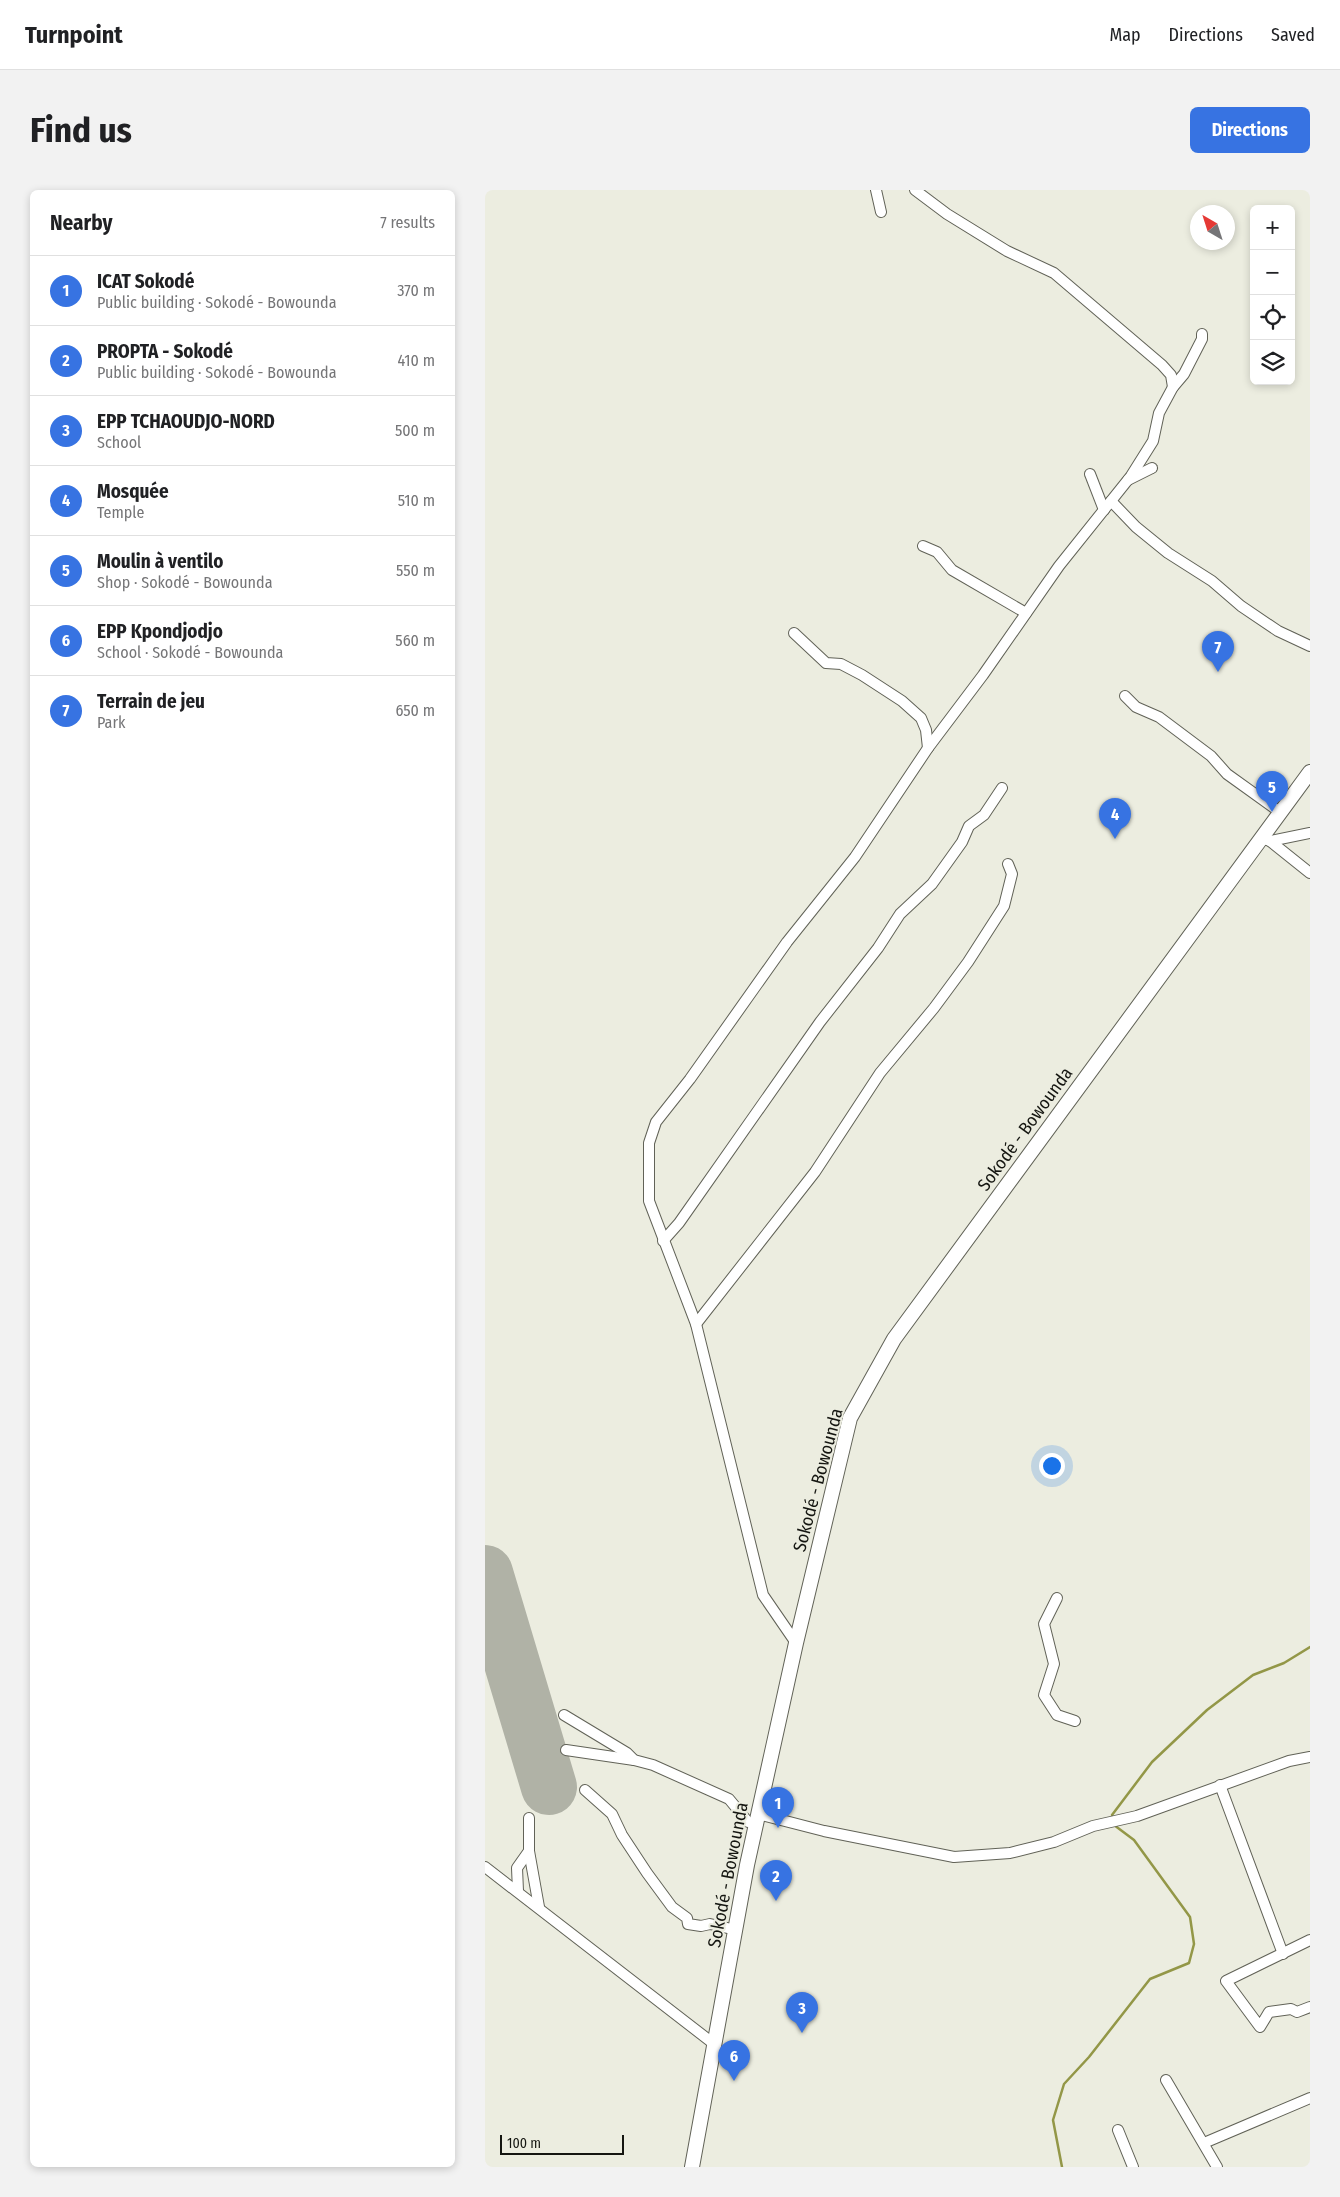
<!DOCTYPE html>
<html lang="en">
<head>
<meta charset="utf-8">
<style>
	:root { --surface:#fff; --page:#f2f2f2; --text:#202124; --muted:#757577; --line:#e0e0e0; --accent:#3773e2 }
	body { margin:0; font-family:"Fira Sans Condensed",sans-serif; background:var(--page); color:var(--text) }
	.controls { position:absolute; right:15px; top:15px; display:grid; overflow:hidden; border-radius:8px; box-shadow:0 2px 8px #0003 }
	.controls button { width:45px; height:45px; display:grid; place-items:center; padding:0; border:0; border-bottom:1px solid var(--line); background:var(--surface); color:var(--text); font:25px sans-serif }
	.compass { position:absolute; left:705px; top:15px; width:45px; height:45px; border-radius:50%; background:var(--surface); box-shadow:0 2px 8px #0003; rotate:321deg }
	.scale { position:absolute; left:15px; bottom:12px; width:124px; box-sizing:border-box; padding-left:5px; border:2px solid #151611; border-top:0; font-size:14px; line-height:18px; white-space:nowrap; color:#151611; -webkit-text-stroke:4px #ecede0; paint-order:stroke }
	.you { position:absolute; left:566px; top:1275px; width:18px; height:18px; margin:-12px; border:4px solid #fff; border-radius:50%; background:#1a73e8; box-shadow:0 0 0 8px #1a73e833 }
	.badge { display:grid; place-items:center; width:32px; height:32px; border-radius:50%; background:var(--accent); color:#fff; font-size:16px; font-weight:700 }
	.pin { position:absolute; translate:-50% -41px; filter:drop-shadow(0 1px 2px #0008) }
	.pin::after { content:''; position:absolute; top:26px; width:18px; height:15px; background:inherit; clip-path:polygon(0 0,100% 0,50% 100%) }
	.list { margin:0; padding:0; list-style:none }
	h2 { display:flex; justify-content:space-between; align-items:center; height:65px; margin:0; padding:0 20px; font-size:21px }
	h2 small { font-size:16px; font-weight:400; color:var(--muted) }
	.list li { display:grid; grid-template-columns:32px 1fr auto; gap:15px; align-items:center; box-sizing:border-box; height:70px; padding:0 20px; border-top:1px solid var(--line) }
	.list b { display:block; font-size:19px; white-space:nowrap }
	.list p { margin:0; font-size:16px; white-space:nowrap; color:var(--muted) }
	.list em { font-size:16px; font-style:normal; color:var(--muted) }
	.icon { flex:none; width:28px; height:28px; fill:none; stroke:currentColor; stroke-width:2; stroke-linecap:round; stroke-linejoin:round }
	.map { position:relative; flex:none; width:825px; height:1977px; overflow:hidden; border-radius:8px }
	header { display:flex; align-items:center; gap:30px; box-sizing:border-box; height:70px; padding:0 25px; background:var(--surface); border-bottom:1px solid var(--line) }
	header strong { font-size:24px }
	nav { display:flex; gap:28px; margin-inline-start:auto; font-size:18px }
	.intro { display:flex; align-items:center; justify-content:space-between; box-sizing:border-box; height:120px; padding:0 30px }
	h1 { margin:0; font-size:35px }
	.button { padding:12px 22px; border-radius:8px; background:var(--accent); color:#fff; font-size:18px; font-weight:700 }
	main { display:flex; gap:30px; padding:0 30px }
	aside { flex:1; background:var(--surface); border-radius:8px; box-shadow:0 2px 8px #0003 }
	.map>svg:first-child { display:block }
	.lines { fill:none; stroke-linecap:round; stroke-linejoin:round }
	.stream { stroke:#939747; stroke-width:2.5 }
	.runway { stroke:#b0b2a6; stroke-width:56 }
	.street-casing { stroke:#616257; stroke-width:12 }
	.secondary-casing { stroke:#616257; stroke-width:16 }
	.street { stroke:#fff; stroke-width:10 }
	.secondary { stroke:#fff; stroke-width:14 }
	.labels { text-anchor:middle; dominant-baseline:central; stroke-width:4; stroke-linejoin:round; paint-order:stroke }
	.street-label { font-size:18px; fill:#151611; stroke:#ecede0 }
</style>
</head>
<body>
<header>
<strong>Turnpoint</strong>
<nav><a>Map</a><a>Directions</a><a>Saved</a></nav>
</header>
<div class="intro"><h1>Find us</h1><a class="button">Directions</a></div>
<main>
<aside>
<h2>Nearby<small>7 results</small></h2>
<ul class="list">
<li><span class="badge">1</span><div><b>ICAT Sokodé</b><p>Public building · Sokodé - Bowounda</p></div><em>370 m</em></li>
<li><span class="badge">2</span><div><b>PROPTA - Sokodé</b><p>Public building · Sokodé - Bowounda</p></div><em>410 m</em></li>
<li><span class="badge">3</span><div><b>EPP TCHAOUDJO-NORD</b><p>School</p></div><em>500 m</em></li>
<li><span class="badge">4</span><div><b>Mosquée</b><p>Temple</p></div><em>510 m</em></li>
<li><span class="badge">5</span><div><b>Moulin à ventilo</b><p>Shop · Sokodé - Bowounda</p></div><em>550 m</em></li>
<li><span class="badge">6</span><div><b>EPP Kpondjodjo</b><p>School · Sokodé - Bowounda</p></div><em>560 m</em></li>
<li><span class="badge">7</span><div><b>Terrain de jeu</b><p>Park</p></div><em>650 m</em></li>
</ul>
</aside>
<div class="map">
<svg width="825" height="1977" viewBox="0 0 825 1977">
	<rect width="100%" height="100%" fill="#ecede0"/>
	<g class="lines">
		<!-- stream -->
		<g class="stream">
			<path d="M627 1625 667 1572 722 1520 768 1485 799 1473 825 1457"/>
			<path d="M577 1977 568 1930 579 1894 604 1867 665 1789 704 1773 709 1754 705 1727 649 1650 629 1635"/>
		</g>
		<!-- runway -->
		<path class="runway" d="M0 1383 64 1597"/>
		<defs>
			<g id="street">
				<path d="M391 0 396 22"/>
				<path d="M430 0 462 24 522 61 569 83 677 175 686 185 688 197"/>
				<path d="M605 284 619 320"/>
				<path d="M643 290 667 278"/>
				<path d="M626 311 651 337 683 363 727 391 756 416 793 441 825 456"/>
				<path d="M438 356 452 362 467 380 541 423"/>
				<path d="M309 443 341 473 356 474 377 485 417 511 436 528 441 540 443 558"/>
				<path d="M640 506 651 517 674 527 726 566 742 584 795 622"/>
				<path d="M775 648 785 651 825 683"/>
				<path d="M785 651 825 643"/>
				<path d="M178 1051 194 1033 335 832 393 758 415 724 447 694 477 652 484 636 499 625 517 598"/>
				<path d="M211 1134 330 982 395 883 449 818 483 772 519 716 527 684 523 674"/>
				<path d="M572 1408 559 1434 569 1474 559 1505 572 1525 590 1531"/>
				<path d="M311 1453 278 1405 211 1134 164 1011V953L171 932 205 889 302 752 370 667 443 558 498 485 574 376 646 286 668 251 674 223 688 197 699 184 717 149V144"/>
				<path d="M79 1525 142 1563 149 1570 168 1575 244 1609 263 1632 271 1634"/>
				<path d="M81 1560 149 1570"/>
				<path d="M735 1595 798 1764"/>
				<path d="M100 1600 127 1624 137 1645 162 1683 187 1717 202 1728 203 1734 216 1736 225 1734 251 1740"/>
				<path d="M273 1624 339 1641 469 1667 525 1663 569 1652 608 1636 652 1626 804 1571 825 1567"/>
				<path d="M44 1628V1661L54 1717"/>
				<path d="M0 1677 229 1854"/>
				<path d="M33 1701 32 1678 44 1661"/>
				<path d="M825 1750 741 1791 775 1837 784 1822 806 1819 812 1822 825 1817"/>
				<path d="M681 1890 732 1977"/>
				<path d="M633 1940 648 1977"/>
				<path d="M719 1953 825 1908"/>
			</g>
			<path id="secondary" d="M207 1977 262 1675 311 1453 365 1228 409 1149 825 582"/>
		</defs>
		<!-- street casing -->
		<use href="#street" class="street-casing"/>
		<!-- secondary casing -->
		<use href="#secondary" class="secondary-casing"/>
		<!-- street -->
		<use href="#street" class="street"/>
		<!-- secondary -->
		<use href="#secondary" class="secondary"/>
	</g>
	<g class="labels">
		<!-- street labels -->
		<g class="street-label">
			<text transform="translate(540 939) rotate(-54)">Sokodé - Bowounda</text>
			<text transform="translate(333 1290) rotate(-75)">Sokodé - Bowounda</text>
			<text transform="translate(243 1685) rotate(-79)">Sokodé - Bowounda</text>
		</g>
	</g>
</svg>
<div class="controls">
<button>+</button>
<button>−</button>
<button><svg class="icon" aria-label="locate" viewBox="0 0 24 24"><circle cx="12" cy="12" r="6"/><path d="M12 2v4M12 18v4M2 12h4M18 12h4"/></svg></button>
<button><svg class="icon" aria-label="layers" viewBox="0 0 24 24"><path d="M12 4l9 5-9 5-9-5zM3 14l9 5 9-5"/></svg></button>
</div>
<svg class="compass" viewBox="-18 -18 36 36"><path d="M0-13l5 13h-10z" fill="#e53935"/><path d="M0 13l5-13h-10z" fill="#757577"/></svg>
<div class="scale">100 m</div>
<div class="you"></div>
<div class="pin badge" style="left:293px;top:1638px">1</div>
<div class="pin badge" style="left:291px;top:1711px">2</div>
<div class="pin badge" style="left:317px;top:1843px">3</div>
<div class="pin badge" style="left:630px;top:649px">4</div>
<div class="pin badge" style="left:787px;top:622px">5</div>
<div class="pin badge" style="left:249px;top:1891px">6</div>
<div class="pin badge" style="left:733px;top:482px">7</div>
</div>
</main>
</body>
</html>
